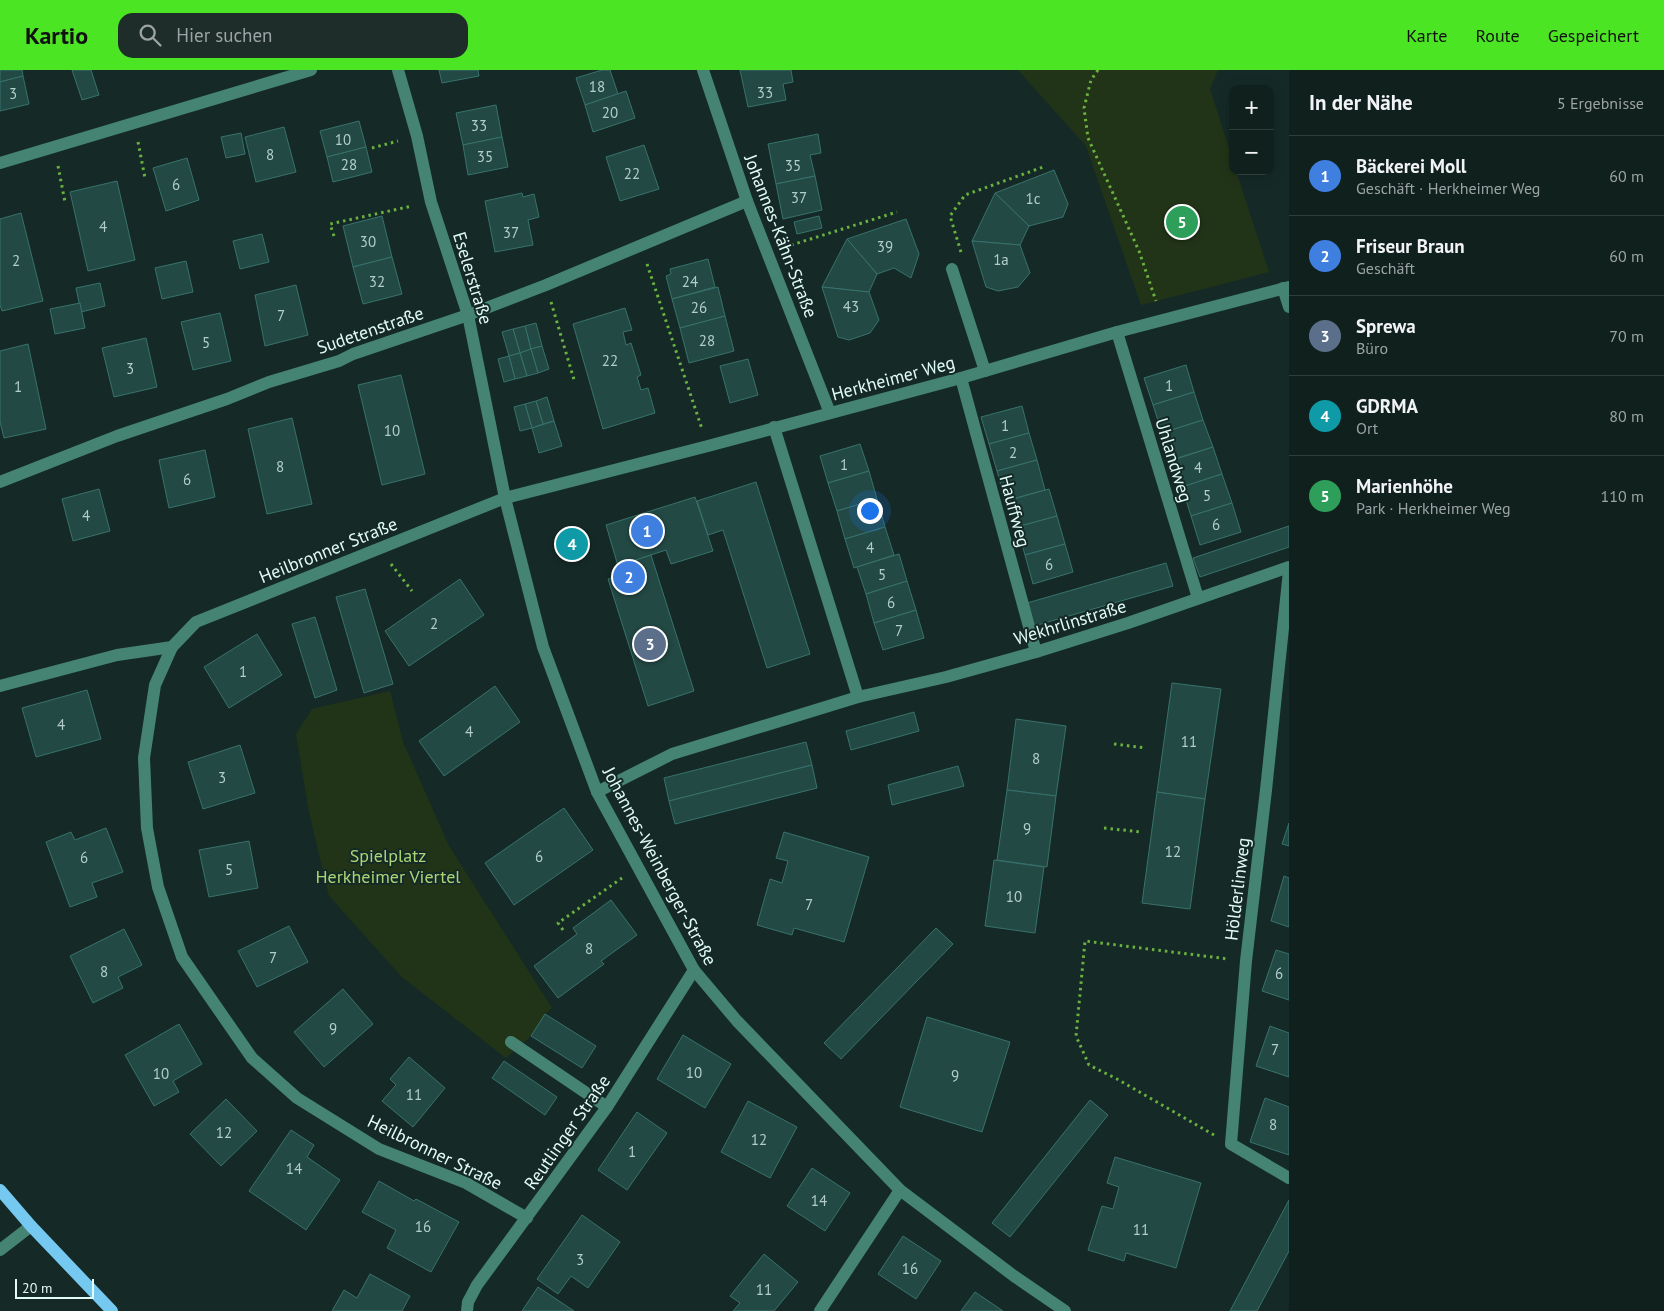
<!DOCTYPE html>
<html lang="de">
<head>
<meta charset="utf-8">
<style>
	:root { --surface:#10201d; --page:#1e2d2a; --text:#f1f3f6; --muted:#9ca3a4; --line:#303e3b; --accent:#4ce524 }
	body { margin:0; font-family:"PT Sans",sans-serif; background:var(--page); color:var(--text) }
	.controls { position:absolute; right:15px; top:15px; display:grid; overflow:hidden; border-radius:10px; box-shadow:0 2px 12px #0003 }
	.controls button { width:45px; height:45px; display:grid; place-items:center; padding:0; border:0; border-bottom:1px solid var(--line); background:var(--surface); color:var(--text); font:25px sans-serif }
	.scale { position:absolute; left:15px; bottom:12px; width:79px; box-sizing:border-box; padding-left:5px; border:2px solid #e1fbf6; border-top:0; font-size:14px; line-height:18px; white-space:nowrap; color:#e1fbf6; -webkit-text-stroke:4px #152a27; paint-order:stroke }
	.you { position:absolute; left:869px; top:440px; width:18px; height:18px; margin:-12px; border:4px solid #fff; border-radius:50%; background:#1a73e8; box-shadow:0 0 0 8px #1a73e833 }
	.badge { display:grid; place-items:center; width:32px; height:32px; border-radius:50%; background:var(--accent); color:#fff; font-size:16px; font-weight:700 }
	.pin { position:absolute; translate:-50% -50%; border:2px solid #fff; box-shadow:0 1px 5px #0006 }
	.list { margin:0; padding:0; list-style:none }
	h2 { display:flex; justify-content:space-between; align-items:center; height:65px; margin:0; padding:0 20px; font-size:21px }
	h2 small { font-size:16px; font-weight:400; color:var(--muted) }
	.list li { display:grid; grid-template-columns:32px 1fr auto; gap:15px; align-items:center; box-sizing:border-box; height:80px; padding:0 20px; border-top:1px solid var(--line) }
	.list b { display:block; font-size:19px; white-space:nowrap }
	.list p { margin:0; font-size:16px; white-space:nowrap; color:var(--muted) }
	.list em { font-size:16px; font-style:normal; color:var(--muted) }
	.icon { flex:none; width:28px; height:28px; fill:none; stroke:currentColor; stroke-width:2; stroke-linecap:round; stroke-linejoin:round }
	.map { position:relative; flex:none; width:1289px; height:1241px; overflow:hidden }
	header { display:flex; align-items:center; gap:30px; box-sizing:border-box; height:70px; padding:0 25px; background:var(--accent); color:#111 }
	header strong { font-size:24px }
	nav { display:flex; gap:28px; margin-inline-start:auto; font-size:18px }
	.search { width:350px; height:45px; background:var(--page); display:flex; align-items:center; gap:12px; box-sizing:border-box; padding:0 18px; border-radius:15px; color:var(--muted); font-size:19px }
	main { display:flex }
	aside { flex:1; background:var(--surface) }
	.map>svg:first-child { display:block }
	.green { fill:#223418 }
	.building { fill:#234945; stroke:#38726c }
	.lines { fill:none; stroke-linecap:round; stroke-linejoin:round }
	.path { stroke:#6ab140; stroke-width:3; stroke-dasharray:2.5 4; stroke-linecap:butt }
	.minor { stroke:#458473; stroke-width:12 }
	.major { stroke:#75c8ef; stroke-width:12 }
	.labels { text-anchor:middle; dominant-baseline:central; stroke-width:4; stroke-linejoin:round; paint-order:stroke }
	.number-label { font-size:15px; fill:#b2ceca }
	.street-label { font-size:18px; fill:#e1fbf6; stroke:#152a27 }
	.park-label { font-size:18px; fill:#aad574; stroke:#152a27 }
</style>
</head>
<body>
<header>
<strong>Kartio</strong>
<div class="search"><svg class="icon" aria-label="search" viewBox="0 0 24 24"><circle cx="10" cy="10" r="6"/><path d="M15 15l6 6"/></svg>Hier suchen</div>
<nav><a>Karte</a><a>Route</a><a>Gespeichert</a></nav>
</header>
<main>
<div class="map">
<svg width="1289" height="1241" viewBox="0 0 1289 1241">
	<rect width="100%" height="100%" fill="#152a27"/>
	<!-- green -->
	<g class="green">
		<path d="M1018 0H1218L1210 19 1233 90V101H1236L1269 202 1141 235 1086 76Z"/>
		<path d="M390 621 403 672 449 776 552 938 545 944 531 966 506 988 402 907 329 826 309 742 296 664 312 639Z"/>
	</g>
	<!-- building -->
	<g class="building">
		<path d="M0 0H22L23 6 0 12Z"/>
		<path d="M72 0H91L99 25 82 30Z"/>
		<path d="M439 0H478L479 6 442 13Z"/>
		<path d="M602 0H610L618 24 585 35 576 8Z"/>
		<path d="M740 0H791L793 12 783 14 786 30 748 37Z"/>
		<path d="M23 6 29 34 0 41V12Z"/>
		<path d="M626 21 635 48 593 62 585 35Z"/>
		<path d="M496 35 502 67 463 75 456 43Z"/>
		<path d="M359 51 366 77 327 87 320 61Z"/>
		<path d="M284 57 296 102 256 112 245 67Z"/>
		<path d="M241 63 245 84 226 88 221 67Z"/>
		<path d="M818 64 821 83 810 85 815 106 776 114 768 74Z"/>
		<path d="M502 67 508 97 468 105 463 75Z"/>
		<path d="M644 75 659 119 620 131 606 87Z"/>
		<path d="M366 77 372 102 333 112 327 87Z"/>
		<path d="M187 88 199 130 166 141 153 98Z"/>
		<path d="M1054 100 1068 134 1063 147 1029 156 995 123Z"/>
		<path d="M815 106 822 140 783 149 776 114Z"/>
		<path d="M117 111 135 190 88 201 70 122Z"/>
		<path d="M522 123 523 127 534 124 539 147 528 150 533 175 495 182 485 131Z"/>
		<path d="M995 123 1029 156 1020 175 972 171Z"/>
		<path d="M21 143 43 231 2 241 0 235V149Z"/>
		<path d="M382 146 392 187 353 197 343 156Z"/>
		<path d="M819 146 822 158 797 164 794 152Z"/>
		<path d="M906 149 919 184 911 208 894 198 877 204 847 169Z"/>
		<path d="M262 164 269 192 240 199 233 171Z"/>
		<path d="M847 169 877 204 869 222 822 217Z"/>
		<path d="M972 171 1020 175 1030 203 1018 217 998 221 986 217Z"/>
		<path d="M392 187 402 224 363 234 353 197Z"/>
		<path d="M708 189 715 217 672 229 666 206 671 204 670 199Z"/>
		<path d="M186 191 193 222 162 229 155 198Z"/>
		<path d="M100 213 105 236 81 242 76 218Z"/>
		<path d="M296 215 308 265 265 276 255 225Z"/>
		<path d="M718 217 725 246 680 258 672 229Z"/>
		<path d="M822 217 869 222 879 250 870 263 849 270 838 267Z"/>
		<path d="M80 233 85 258 55 264 50 239Z"/>
		<path d="M625 238 632 260 623 262 626 275 631 273 641 305 637 307 641 320 648 318 655 343 603 359 573 254Z"/>
		<path d="M220 243 231 291 193 300 181 252Z"/>
		<path d="M725 246 734 281 689 293 680 258Z"/>
		<path d="M536 253 542 276 531 279 525 256Z"/>
		<path d="M525 256 531 279 520 283 513 259Z"/>
		<path d="M513 259 520 283 509 286 502 262Z"/>
		<path d="M146 268 157 317 114 327 102 278Z"/>
		<path d="M28 274 46 359 4 368 0 352V281Z"/>
		<path d="M542 276 549 299 538 303 531 279Z"/>
		<path d="M531 279 538 303 527 306 520 283Z"/>
		<path d="M520 283 527 306 515 309 509 286Z"/>
		<path d="M509 286 515 309 504 312 498 289Z"/>
		<path d="M748 289 758 325 730 333 720 296Z"/>
		<path d="M1186 295 1194 322 1153 335 1144 308Z"/>
		<path d="M401 305 425 404 382 415 358 315Z"/>
		<path d="M1194 322 1203 350 1162 363 1153 335Z"/>
		<path d="M547 327 554 351 543 354 536 331Z"/>
		<path d="M536 331 543 354 532 358 525 334Z"/>
		<path d="M525 334 532 358 520 361 514 337Z"/>
		<path d="M1022 336 1029 363 989 374 981 347Z"/>
		<path d="M292 348 312 434 267 444 248 359Z"/>
		<path d="M1203 350 1213 377 1171 390 1162 363Z"/>
		<path d="M554 351 562 376 539 383 532 358Z"/>
		<path d="M1029 363 1037 390 997 401 989 374Z"/>
		<path d="M860 374 869 401 828 413 820 386Z"/>
		<path d="M1213 377 1222 404 1182 417 1173 390Z"/>
		<path d="M205 380 215 427 169 438 159 390Z"/>
		<path d="M1037 390 1045 420 1005 431 997 401Z"/>
		<path d="M869 401 877 429 837 441 828 413Z"/>
		<path d="M1222 404 1232 433 1191 446 1182 417Z"/>
		<path d="M756 412 810 584 767 598 723 460 708 465 697 431Z"/>
		<path d="M99 419 110 461 73 471 62 429Z"/>
		<path d="M1049 419 1057 446 1017 457 1010 430Z"/>
		<path d="M695 427 713 481 671 494 666 480 618 496 606 455Z"/>
		<path d="M877 429 885 457 845 469 837 441Z"/>
		<path d="M1232 433 1241 462 1200 475 1191 446Z"/>
		<path d="M1057 446 1065 474 1025 485 1017 457Z"/>
		<path d="M1289 456V477L1200 507 1193 488Z"/>
		<path d="M885 457 894 485 854 498 845 469Z"/>
		<path d="M574 465 578 482 571 484 566 467Z"/>
		<path d="M1065 474 1073 502 1033 514 1025 485Z"/>
		<path d="M899 484 907 511 866 524 857 497Z"/>
		<path d="M651 485 694 621 648 636 608 509 621 505 618 496Z"/>
		<path d="M1166 493 1173 516 1034 556 1027 533Z"/>
		<path d="M460 509 484 545 409 596 385 561Z"/>
		<path d="M907 511 916 540 874 553 866 524Z"/>
		<path d="M365 519 393 614 364 623 336 527Z"/>
		<path d="M916 540 924 568 883 580 874 553Z"/>
		<path d="M315 547 337 620 315 628 292 554Z"/>
		<path d="M257 564 282 605 229 638 204 597Z"/>
		<path d="M1172 613 1221 619 1205 729 1157 722Z"/>
		<path d="M495 616 520 652 444 706 419 671Z"/>
		<path d="M87 620 101 669 36 687 22 638Z"/>
		<path d="M914 642 919 661 851 680 846 661Z"/>
		<path d="M1016 649 1066 656 1056 726 1007 720Z"/>
		<path d="M806 672 812 695 669 731 664 708Z"/>
		<path d="M240 675 255 723 203 739 188 692Z"/>
		<path d="M812 695 817 718 675 754 669 731Z"/>
		<path d="M958 696 964 716 892 735 888 715Z"/>
		<path d="M1007 720 1056 726 1047 797 997 790Z"/>
		<path d="M1157 722 1205 729 1190 839 1142 833Z"/>
		<path d="M564 738 593 780 514 835 485 793Z"/>
		<path d="M1289 753V776L1282 774Z"/>
		<path d="M106 758 123 802 92 813 97 827 70 837 46 772 71 762 75 770Z"/>
		<path d="M784 762 869 787 844 872 794 858 792 865 757 855 770 809 782 813 788 791 776 788Z"/>
		<path d="M249 771 258 818 209 827 199 780Z"/>
		<path d="M994 790 1044 797 1035 863 985 856Z"/>
		<path d="M1284 806 1289 808V857L1271 851Z"/>
		<path d="M611 830 637 865 601 891 604 894 558 928 534 896 577 864 573 858Z"/>
		<path d="M289 856 308 892 257 917 238 881Z"/>
		<path d="M936 858 953 874 841 989 824 973Z"/>
		<path d="M124 859 142 895 118 907 123 918 93 933 70 886Z"/>
		<path d="M1276 880 1289 884V930L1262 921Z"/>
		<path d="M343 919 373 954 324 997 294 962Z"/>
		<path d="M545 944 596 976 582 998 531 966Z"/>
		<path d="M927 947 1010 972 982 1062 900 1037Z"/>
		<path d="M179 954 202 994 173 1011 179 1022 154 1036 125 985Z"/>
		<path d="M1270 956 1289 963V1007L1256 996Z"/>
		<path d="M683 965 731 994 705 1038 657 1009Z"/>
		<path d="M409 987 445 1018 413 1057 382 1031 396 1015 390 1009Z"/>
		<path d="M504 991 557 1027 545 1045 492 1008Z"/>
		<path d="M1265 1028 1289 1037V1085L1250 1072Z"/>
		<path d="M226 1029 257 1061 221 1096 190 1064Z"/>
		<path d="M1090 1030 1108 1045 1010 1167 992 1153Z"/>
		<path d="M748 1031 797 1057 770 1108 721 1082Z"/>
		<path d="M637 1042 667 1063 627 1120 598 1100Z"/>
		<path d="M291 1060 314 1075 307 1087 340 1110 306 1160 249 1121Z"/>
		<path d="M1115 1087 1201 1113 1176 1198 1126 1183 1124 1191 1088 1180 1102 1136 1113 1139 1119 1117 1107 1113Z"/>
		<path d="M812 1098 850 1123 825 1161 787 1136Z"/>
		<path d="M379 1111 414 1131 416 1129 459 1152 431 1202 387 1178 396 1160 362 1142Z"/>
		<path d="M1289 1130V1181L1257 1241H1230Z"/>
		<path d="M582 1145 620 1172 588 1218 571 1206 558 1224 537 1209Z"/>
		<path d="M903 1166 941 1191 916 1229 878 1204Z"/>
		<path d="M764 1184 798 1212 774 1241H733L740 1233 730 1226Z"/>
		<path d="M370 1204 410 1226 402 1241H332L344 1220 357 1228Z"/>
		<path d="M538 1217 574 1241H522Z"/>
		<path d="M975 1222 1003 1241H961Z"/>
	</g>
	<g class="lines">
		<!-- path -->
		<g class="path">
			<path d="M1098 0 1091 10 1084 38 1088 68 1139 181 1156 231"/>
			<path d="M138 72 145 108"/>
			<path d="M372 78 398 71"/>
			<path d="M58 96 65 132"/>
			<path d="M334 166 330 154 412 136"/>
			<path d="M785 177 897 142"/>
			<path d="M961 182 950 146 965 125 1046 96"/>
			<path d="M647 194 702 359"/>
			<path d="M551 232 575 313"/>
			<path d="M391 494 412 521"/>
			<path d="M1114 674 1146 678"/>
			<path d="M1104 758 1141 762"/>
			<path d="M563 860 558 853 622 808"/>
			<path d="M1214 1065 1117 1009 1089 995 1076 966 1085 871 1228 889"/>
		</g>
		<!-- minor -->
		<g class="minor">
			<path d="M398 0 417 66 431 132 468 245 505 428 543 577 597 722 694 900 737 951 900 1120 1014 1206 1065 1241"/>
			<path d="M703 0 747 131 830 343"/>
			<path d="M0 93 311 0"/>
			<path d="M952 199 985 301"/>
			<path d="M1283 218 1289 237"/>
			<path d="M1117 262 1198 528"/>
			<path d="M961 308 1036 582"/>
			<path d="M774 357 858 627"/>
			<path d="M0 412 117 366 227 329 269 312 339 291 353 284 468 245 546 215 747 131"/>
			<path d="M1289 501 1266 720 1246 891 1231 1074 1289 1108"/>
			<path d="M172 577 155 615 144 688 147 758 158 817 182 887 252 988 297 1028 379 1079 466 1113 527 1148"/>
			<path d="M0 616 117 585 172 577 196 552 505 428 708 376 961 308 1117 262 1289 217"/>
			<path d="M597 722 672 684 858 627 946 607 1036 582 1128 553 1289 497"/>
			<path d="M511 972 607 1037"/>
			<path d="M0 1180 31 1156"/>
			<path d="M467 1241 468 1232 477 1215 607 1037 694 900"/>
			<path d="M820 1241 900 1120"/>
		</g>
		<!-- major -->
		<path class="major" d="M0 1120 31 1156 112 1241"/>
	</g>
	<g class="labels">
		<!-- number labels -->
		<g class="number-label">
			<text x="597" y="16">18</text>
			<text x="765" y="22">33</text>
			<text x="13" y="23">3</text>
			<text x="610" y="42">20</text>
			<text x="479" y="55">33</text>
			<text x="343" y="69">10</text>
			<text x="270" y="84">8</text>
			<text x="485" y="86">35</text>
			<text x="349" y="94">28</text>
			<text x="793" y="95">35</text>
			<text x="632" y="103">22</text>
			<text x="176" y="114">6</text>
			<text x="799" y="127">37</text>
			<text x="1033" y="128">1c</text>
			<text x="103" y="156">4</text>
			<text x="511" y="162">37</text>
			<text x="368" y="171">30</text>
			<text x="885" y="176">39</text>
			<text x="1001" y="189">1a</text>
			<text x="16" y="190">2</text>
			<text x="377" y="211">32</text>
			<text x="690" y="211">24</text>
			<text x="851" y="236">43</text>
			<text x="699" y="237">26</text>
			<text x="281" y="245">7</text>
			<text x="707" y="270">28</text>
			<text x="206" y="272">5</text>
			<text x="610" y="290">22</text>
			<text x="130" y="298">3</text>
			<text x="1169" y="315">1</text>
			<text x="18" y="316">1</text>
			<text x="1005" y="355">1</text>
			<text x="392" y="360">10</text>
			<text x="1013" y="382">2</text>
			<text x="844" y="394">1</text>
			<text x="280" y="396">8</text>
			<text x="1198" y="397">4</text>
			<text x="187" y="409">6</text>
			<text x="1207" y="425">5</text>
			<text x="86" y="445">4</text>
			<text x="1216" y="454">6</text>
			<text x="870" y="477">4</text>
			<text x="1049" y="494">6</text>
			<text x="882" y="504">5</text>
			<text x="891" y="532">6</text>
			<text x="434" y="553">2</text>
			<text x="899" y="560">7</text>
			<text x="243" y="601">1</text>
			<text x="61" y="654">4</text>
			<text x="469" y="661">4</text>
			<text x="1189" y="671">11</text>
			<text x="1036" y="688">8</text>
			<text x="222" y="707">3</text>
			<text x="1027" y="758">9</text>
			<text x="1173" y="781">12</text>
			<text x="539" y="786">6</text>
			<text x="84" y="787">6</text>
			<text x="229" y="799">5</text>
			<text x="1014" y="826">10</text>
			<text x="809" y="834">7</text>
			<text x="589" y="878">8</text>
			<text x="273" y="887">7</text>
			<text x="104" y="901">8</text>
			<text x="1279" y="903">6</text>
			<text x="333" y="958">9</text>
			<text x="1275" y="979">7</text>
			<text x="694" y="1002">10</text>
			<text x="161" y="1003">10</text>
			<text x="955" y="1005">9</text>
			<text x="414" y="1024">11</text>
			<text x="1273" y="1054">8</text>
			<text x="224" y="1062">12</text>
			<text x="759" y="1069">12</text>
			<text x="632" y="1081">1</text>
			<text x="294" y="1098">14</text>
			<text x="819" y="1130">14</text>
			<text x="423" y="1156">16</text>
			<text x="1141" y="1159">11</text>
			<text x="580" y="1189">3</text>
			<text x="910" y="1198">16</text>
			<text x="764" y="1219">11</text>
		</g>
		<!-- street labels -->
		<g class="street-label">
			<text transform="translate(781 166) rotate(69)">Johannes-Kähn-Straße</text>
			<text transform="translate(473 208) rotate(73)">Eselerstraße</text>
			<text transform="translate(370 260) rotate(-19)">Sudetenstraße</text>
			<text transform="translate(893 308) rotate(-15)">Herkheimer Weg</text>
			<text transform="translate(1174 390) rotate(73)">Uhlandweg</text>
			<text transform="translate(1015 441) rotate(75)">Hauffweg</text>
			<text transform="translate(328 480) rotate(-22)">Heilbronner Straße</text>
			<text transform="translate(1070 552) rotate(-17)">Wekhrlinstraße</text>
			<text transform="translate(660 796) rotate(62)">Johannes-Weinberger-Straße</text>
			<text transform="translate(1237 819) rotate(-83)">Hölderlinweg</text>
			<text transform="translate(567 1062) rotate(-55)">Reutlinger Straße</text>
			<text transform="translate(435 1082) rotate(26)">Heilbronner Straße</text>
		</g>
		<!-- park labels -->
		<g class="park-label">
			<text x="388" y="785">Spielplatz<tspan x="388" dy="21">Herkheimer Viertel</tspan></text>
		</g>
	</g>
</svg>
<div class="controls">
<button>+</button>
<button>−</button>
</div>
<div class="scale">20 m</div>
<div class="you"></div>
<div class="pin badge" style="left:647px;top:461px;background:#3f7fe0">1</div>
<div class="pin badge" style="left:629px;top:507px;background:#3f7fe0">2</div>
<div class="pin badge" style="left:650px;top:574px;background:#5c6f8a">3</div>
<div class="pin badge" style="left:572px;top:474px;background:#0f9aa8">4</div>
<div class="pin badge" style="left:1182px;top:152px;background:#2e9e5b">5</div>
</div>
<aside>
<h2>In der Nähe<small>5 Ergebnisse</small></h2>
<ul class="list">
<li><span class="badge" style="background:#3f7fe0">1</span><div><b>Bäckerei Moll</b><p>Geschäft · Herkheimer Weg</p></div><em>60 m</em></li>
<li><span class="badge" style="background:#3f7fe0">2</span><div><b>Friseur Braun</b><p>Geschäft</p></div><em>60 m</em></li>
<li><span class="badge" style="background:#5c6f8a">3</span><div><b>Sprewa</b><p>Büro</p></div><em>70 m</em></li>
<li><span class="badge" style="background:#0f9aa8">4</span><div><b>GDRMA</b><p>Ort</p></div><em>80 m</em></li>
<li><span class="badge" style="background:#2e9e5b">5</span><div><b>Marienhöhe</b><p>Park · Herkheimer Weg</p></div><em>110 m</em></li>
</ul>
</aside>
</main>
</body>
</html>
